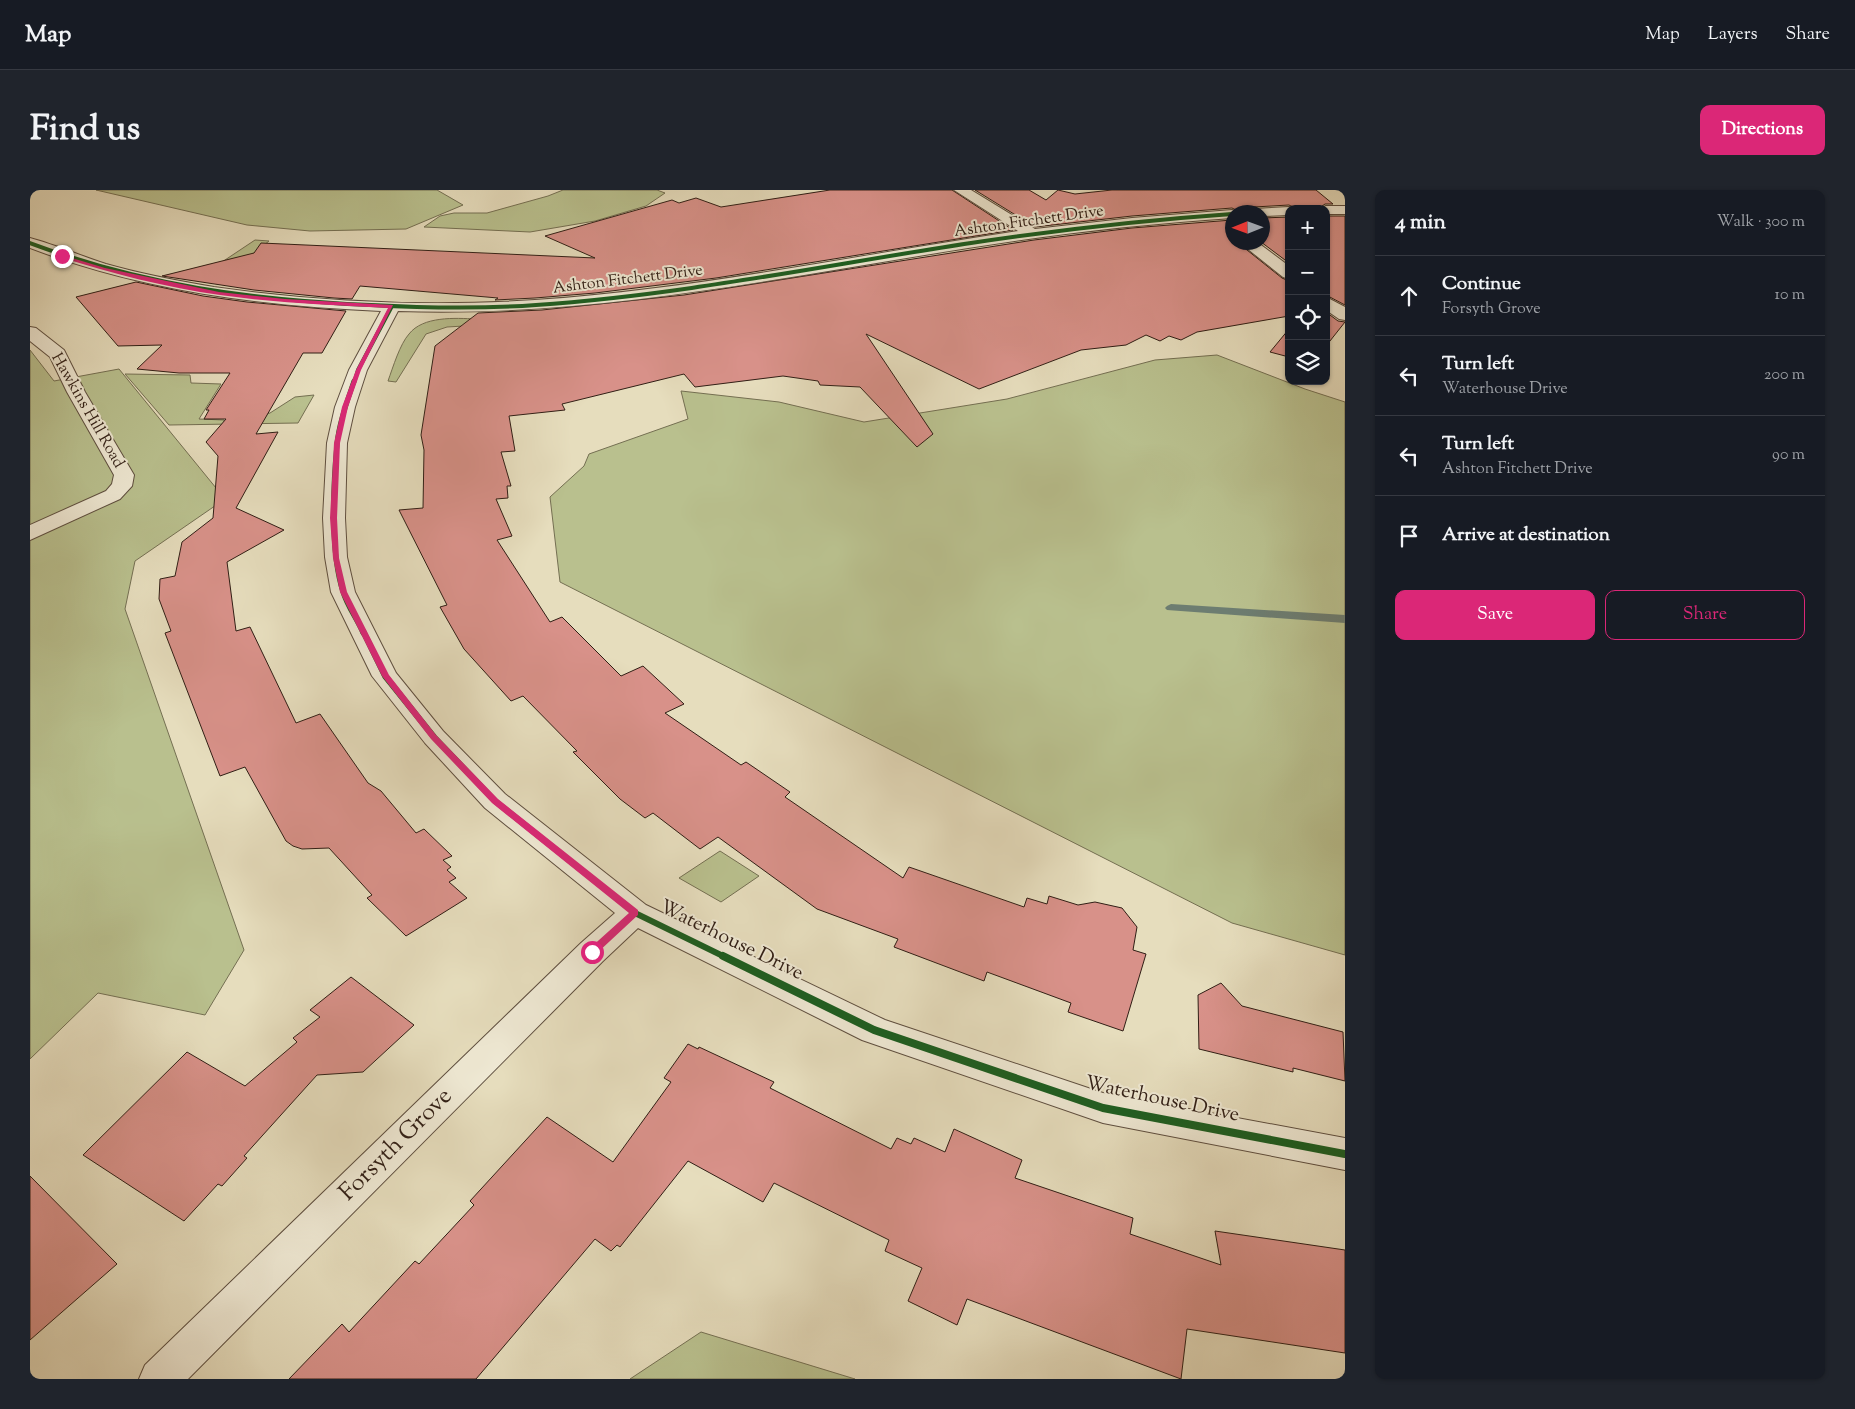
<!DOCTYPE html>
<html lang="en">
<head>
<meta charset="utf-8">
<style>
	:root { --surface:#171b24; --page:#20242c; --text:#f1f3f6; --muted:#9ea1a6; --line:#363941; --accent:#db2777 }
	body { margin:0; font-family:"Sorts Mill Goudy",serif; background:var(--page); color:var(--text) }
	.controls { position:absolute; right:15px; top:15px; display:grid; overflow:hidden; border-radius:10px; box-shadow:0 1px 4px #0004 }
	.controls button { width:45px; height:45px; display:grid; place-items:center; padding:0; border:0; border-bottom:1px solid var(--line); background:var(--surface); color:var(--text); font:25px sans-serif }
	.compass { position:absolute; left:1195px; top:15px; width:45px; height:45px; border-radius:50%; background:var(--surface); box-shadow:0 1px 4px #0004; rotate:269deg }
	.stop { position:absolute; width:15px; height:15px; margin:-11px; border:4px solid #db2777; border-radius:50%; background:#fff }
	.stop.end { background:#db2777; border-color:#fff; box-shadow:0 1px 5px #0008 }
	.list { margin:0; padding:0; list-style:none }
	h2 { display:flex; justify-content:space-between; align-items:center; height:65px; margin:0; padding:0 20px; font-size:21px }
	h2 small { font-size:16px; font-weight:400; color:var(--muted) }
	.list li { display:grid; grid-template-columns:32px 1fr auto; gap:15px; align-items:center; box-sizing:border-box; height:80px; padding:0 20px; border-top:1px solid var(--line) }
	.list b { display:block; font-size:19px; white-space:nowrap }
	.list p { margin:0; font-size:16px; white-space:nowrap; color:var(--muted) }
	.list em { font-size:16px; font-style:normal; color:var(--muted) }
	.actions { display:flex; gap:10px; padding:15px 20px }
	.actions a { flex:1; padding:11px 0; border:1px solid var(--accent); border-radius:10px; text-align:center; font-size:18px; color:var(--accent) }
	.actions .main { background:var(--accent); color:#fff }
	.icon { flex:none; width:28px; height:28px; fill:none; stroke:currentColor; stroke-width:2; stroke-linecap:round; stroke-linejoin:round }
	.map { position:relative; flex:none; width:1315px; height:1189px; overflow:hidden; border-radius:10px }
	header { display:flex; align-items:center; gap:30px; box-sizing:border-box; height:70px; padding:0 25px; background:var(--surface); border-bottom:1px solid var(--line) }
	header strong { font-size:24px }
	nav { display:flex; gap:28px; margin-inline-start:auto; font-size:18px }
	.intro { display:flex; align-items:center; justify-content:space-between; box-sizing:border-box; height:120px; padding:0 30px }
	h1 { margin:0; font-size:35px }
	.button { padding:12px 22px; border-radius:10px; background:var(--accent); color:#fff; font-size:18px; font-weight:700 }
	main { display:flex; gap:30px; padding:0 30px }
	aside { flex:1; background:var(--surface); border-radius:10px; box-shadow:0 1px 4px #0004 }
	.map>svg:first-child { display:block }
	.green { fill:#b9c08e; stroke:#746f52 }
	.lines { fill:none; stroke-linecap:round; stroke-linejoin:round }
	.stream { fill:#6d7d71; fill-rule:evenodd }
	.building { fill:#d89189; stroke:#301e15 }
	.minor-casing { stroke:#5e4e3f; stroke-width:2 }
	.minor { fill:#efe9d4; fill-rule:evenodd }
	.cycleway-far3-casing { stroke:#efe9d4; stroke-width:5.5 }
	.cycleway-far2-casing { stroke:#efe9d4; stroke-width:8 }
	.cycleway-far1-casing { stroke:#efe9d4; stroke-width:9 }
	.cycleway-casing { stroke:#efe9d4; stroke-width:11 }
	.cycleway-far3 { stroke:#1b5e20; stroke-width:4 }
	.cycleway-far2 { stroke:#1b5e20; stroke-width:5 }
	.cycleway-far1 { stroke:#1b5e20; stroke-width:6 }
	.cycleway { stroke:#1b5e20; stroke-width:8 }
	.route { fill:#db2777 }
	.labels { text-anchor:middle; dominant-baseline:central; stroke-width:4; stroke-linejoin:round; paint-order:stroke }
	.far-street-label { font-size:16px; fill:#301e15; stroke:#efe9d4 }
	.street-label { font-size:20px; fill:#301e15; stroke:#efe9d4 }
	.near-street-label { font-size:24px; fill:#301e15; stroke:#efe9d4 }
</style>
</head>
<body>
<header>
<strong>Map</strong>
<nav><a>Map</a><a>Layers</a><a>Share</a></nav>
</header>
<div class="intro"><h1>Find us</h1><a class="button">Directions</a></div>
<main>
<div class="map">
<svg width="1315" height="1189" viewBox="0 0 1315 1189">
	<rect width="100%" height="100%" fill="#e6ddbd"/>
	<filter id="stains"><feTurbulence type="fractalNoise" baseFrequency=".004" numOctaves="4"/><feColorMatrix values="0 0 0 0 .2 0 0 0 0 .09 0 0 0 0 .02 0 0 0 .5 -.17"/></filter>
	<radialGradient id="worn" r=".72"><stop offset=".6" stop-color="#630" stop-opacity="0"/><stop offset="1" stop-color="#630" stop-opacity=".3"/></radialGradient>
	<!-- green -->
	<g class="green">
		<path d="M66 0H407L433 15 376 39 280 41 217 35Z"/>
		<path d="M533 0H627L635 3 616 16 565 31 500 42 394 37 410 26 424 23H457L518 6Z"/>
		<path d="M225 50 239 51 213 72 174 84Z"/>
		<path d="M446 129 434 136 417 137 396 144 366 192 358 191C363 177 370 154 379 144 393 126 425 128 446 129Z"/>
		<path d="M0 160 24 191 89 179 195 309 105 371 95 419 214 760 175 825 68 803 0 869Z"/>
		<path d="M1187 165 1275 199 1315 212V765L1202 733 530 392 520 307 554 276 559 264 658 229 651 201 749 212 834 232 977 209 1125 170Z"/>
		<path d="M95 184 160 185 161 193 191 194 169 229 194 230V232L240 223 265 207 284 205 268 233 139 235Z"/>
		<path d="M690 661 729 686 691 712 649 688Z"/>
		<path d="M671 1142 825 1189H600Z"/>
	</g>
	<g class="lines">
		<!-- stream -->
		<path class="stream" d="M1141 414 1315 425V433L1137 420 1135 418 1137 416Z"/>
	</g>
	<!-- building -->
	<g class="building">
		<path d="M800 0H922L983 40 686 88 565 103 505 108 465 110 468 108 330 96 322 109 304 108 224 100 132 86 224 63 231 53 565 68 515 46 642 10 649 13 666 8 691 17Z"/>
		<path d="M945 0H999L1016 10 1028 0 1045 4 1082 0H1286L1303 14H1295L1288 19H1267L1259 15 1224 17 1220 22H1210L1202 18 1102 26 1005 37Z"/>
		<path d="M1296 26H1315V115L1296 105Z"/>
		<path d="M1259 27V73L1231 52H1232V28Z"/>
		<path d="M1202 30V52H1207L1252 88 1259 91V126L1167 142 1151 150 1139 146 1130 151 1116 145 1096 155 1051 160 949 199 836 144 903 244 887 257 830 197 790 195 788 191 753 186 665 197 654 184 532 214 535 220 479 226 485 261 471 262 481 296H477L478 308 466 309 482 346 467 350 520 432 532 427 591 486 613 476 654 514 635 523 711 575 716 572 760 602 755 607 873 688 879 677 994 717 997 708 1017 714 1019 706 1048 715 1065 712 1092 718 1107 737 1103 760 1116 764 1093 841 1038 822 1041 813 957 782 954 791 864 757 868 749 787 719 688 647 670 659 623 623 615 628 590 609 543 562 547 561 493 506 481 511 434 459 410 417 417 415 369 320 393 318 394 260 391 245 405 156 448 123 512 120 654 105 1004 50 1102 38Z"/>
		<path d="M106 92 173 106 217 112 316 121 292 163H273L226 244 248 242 206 318 254 340 197 372 206 441 220 437 266 533 290 524 338 593 351 601 386 643 394 639 422 666 413 670 421 677 417 680 426 688 419 692 437 708 376 746 337 708 342 705 299 658 272 659 263 656 256 651 215 577 190 586 135 443 141 441 129 409 130 389 145 386 152 352 183 328 188 266 176 252 196 229H174L179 220H176L200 183H149L107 179 132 155 88 156 46 107Z"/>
		<path d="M1296 122 1308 131 1315 132 1296 156Z"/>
		<path d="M1259 139V167L1240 162Z"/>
		<path d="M321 787 384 835 333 882 287 885 214 966 217 968 192 996 188 994 154 1031 53 965 157 862 215 896 267 852 263 848 290 827 280 820Z"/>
		<path d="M1191 793 1212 816 1313 842 1315 891 1263 878V882L1169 859 1168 805Z"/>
		<path d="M658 854 668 859 669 857 744 892 740 898 861 959 867 948 881 954 884 948 915 962 924 939 992 970 985 988 1103 1028 1100 1044 1191 1075 1185 1041 1315 1060V1163L1157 1139 1151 1189 937 1109 927 1135 878 1111 892 1078 855 1061 859 1050 744 993 733 1012 658 971 590 1057 587 1055 581 1061 565 1049 446 1189H259L312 1134 319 1142 385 1071 389 1074 444 1015 440 1011 517 927 583 972 641 892 634 888Z"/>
		<path d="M0 986 87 1074 0 1150Z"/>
	</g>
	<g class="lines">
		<defs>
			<g id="minor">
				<path d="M924 0H941L1005 39 1102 28 1202 20 1208 22H1202V28C1113 34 1025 44 938 58 748 88 560 128 368 121L337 180 325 217 317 253 315 328 317 367 325 402 366 483 413 541 475 604 616 715 855 830 1073 903 1315 948V980L1073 933 832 850 608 738 573 771 158 1189H109L115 1175 551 753 585 723 455 618 395 553 342 486 301 402 295 367 293 328 297 253 305 217 319 180 351 121C231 116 113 101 0 58V48C26 55 51 66 76 74 111 84 148 91 184 97 289 112 399 117 505 110 667 99 827 65 988 41Z"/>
				<path d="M1296 16H1315V24H1296V19H1290Z"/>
				<path d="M1259 17 1265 19H1259V25L1232 26V22H1222L1224 19Z"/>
				<path d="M1209 52H1227L1259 76V89L1253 87Z"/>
				<path d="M1296 107 1315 117V130L1309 129 1296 120Z"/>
				<path d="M0 137 6 138 34 160 55 202 104 285 102 296 90 309 0 350V335L76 301 82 294 84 285 37 202 20 167 0 151Z"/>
			</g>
		</defs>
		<!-- minor casing -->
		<use href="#minor" class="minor-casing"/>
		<!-- minor -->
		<use href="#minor" class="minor"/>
		<defs>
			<g id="cycleway-far3">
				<path d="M0 53C112 95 222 110 341 115 396 118 451 119 506 115 652 105 796 75 941 53 1028 40 1115 30 1202 24"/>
				<path d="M324 193 328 180 362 116"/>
			</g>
			<path id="cycleway-far2" d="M324 191C317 212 309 233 307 254 303 294 300 363 313 402 317 416 327 429 333 443"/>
			<path id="cycleway-far1" d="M333 441 355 486 404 547 465 611 605 723 695 767"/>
			<path id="cycleway" d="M693 766 844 840 1073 918 1315 964"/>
		</defs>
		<!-- cycleway-far3 casing -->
		<use href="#cycleway-far3" class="cycleway-far3-casing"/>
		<!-- cycleway-far2 casing -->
		<use href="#cycleway-far2" class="cycleway-far2-casing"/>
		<!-- cycleway-far1 casing -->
		<use href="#cycleway-far1" class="cycleway-far1-casing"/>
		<!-- cycleway casing -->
		<use href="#cycleway" class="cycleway-casing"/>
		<!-- cycleway-far3 -->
		<use href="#cycleway-far3" class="cycleway-far3"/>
		<!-- cycleway-far2 -->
		<use href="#cycleway-far2" class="cycleway-far2"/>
		<!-- cycleway-far1 -->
		<use href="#cycleway-far1" class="cycleway-far1"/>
		<!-- cycleway -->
		<use href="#cycleway" class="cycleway"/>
	</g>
	<!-- route -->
	<path class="route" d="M32 65 75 78 189 102 255 109 363 115 331 180 318 217 310 253 307 328 309 368 317 402 359 485 406 545 468 609 608 720V725L566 764H559V759L599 723 462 613 401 549 352 486 310 402 303 368 300 328 304 253 312 217 326 180 358 118C302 115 246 113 190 105 137 98 81 83 30 67Z"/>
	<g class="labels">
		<!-- far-street labels -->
		<g class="far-street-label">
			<text transform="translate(999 32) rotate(-8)">Ashton Fitchett Drive</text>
			<text transform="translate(598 90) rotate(-7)">Ashton Fitchett Drive</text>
			<text transform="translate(57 221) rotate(60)">Hawkins Hill Road</text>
		</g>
		<!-- street labels -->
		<g class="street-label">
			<text transform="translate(701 751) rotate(26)">Waterhouse Drive</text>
			<text transform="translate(1132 910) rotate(12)">Waterhouse Drive</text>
		</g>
		<!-- near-street labels -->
		<g class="near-street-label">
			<text transform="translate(366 955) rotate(-45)">Forsyth Grove</text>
		</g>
	</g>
	<rect width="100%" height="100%" filter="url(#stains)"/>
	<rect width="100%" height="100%" fill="url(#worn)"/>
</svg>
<div class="controls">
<button>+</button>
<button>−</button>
<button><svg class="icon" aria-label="locate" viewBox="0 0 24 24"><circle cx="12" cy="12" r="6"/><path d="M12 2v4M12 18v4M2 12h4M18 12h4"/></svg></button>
<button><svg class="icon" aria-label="layers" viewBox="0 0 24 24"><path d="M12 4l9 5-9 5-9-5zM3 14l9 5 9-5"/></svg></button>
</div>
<svg class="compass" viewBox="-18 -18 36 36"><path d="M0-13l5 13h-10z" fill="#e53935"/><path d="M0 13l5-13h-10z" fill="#9ea1a6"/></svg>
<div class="stop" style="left:562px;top:762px"></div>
<div class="stop end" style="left:32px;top:66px"></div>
</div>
<aside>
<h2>4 min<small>Walk · 300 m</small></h2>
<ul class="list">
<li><svg class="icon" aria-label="ahead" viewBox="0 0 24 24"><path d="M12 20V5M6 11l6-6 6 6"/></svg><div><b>Continue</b><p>Forsyth Grove</p></div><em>10 m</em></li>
<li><svg class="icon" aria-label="left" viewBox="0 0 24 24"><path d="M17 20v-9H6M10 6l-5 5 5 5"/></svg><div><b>Turn left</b><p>Waterhouse Drive</p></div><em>200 m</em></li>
<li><svg class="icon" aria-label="left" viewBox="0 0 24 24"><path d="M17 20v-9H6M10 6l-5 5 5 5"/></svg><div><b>Turn left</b><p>Ashton Fitchett Drive</p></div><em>90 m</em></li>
<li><svg class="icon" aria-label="arrive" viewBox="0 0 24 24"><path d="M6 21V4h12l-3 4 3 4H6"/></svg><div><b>Arrive at destination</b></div></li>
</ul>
<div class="actions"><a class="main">Save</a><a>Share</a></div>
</aside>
</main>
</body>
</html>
